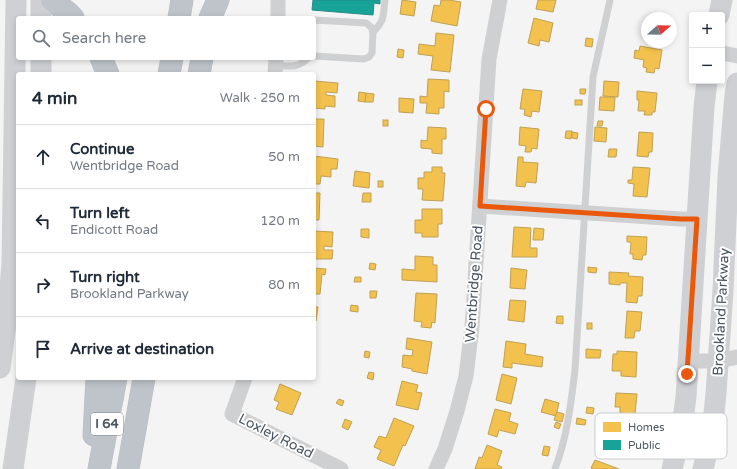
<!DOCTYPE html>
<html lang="en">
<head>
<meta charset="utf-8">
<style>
	:root { --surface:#fff; --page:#f2f2f3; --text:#1f2937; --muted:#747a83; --line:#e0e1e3 }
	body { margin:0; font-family:"Varela Round",sans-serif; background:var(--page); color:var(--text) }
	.controls { position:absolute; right:12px; top:12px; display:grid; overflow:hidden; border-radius:4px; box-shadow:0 2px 6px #0003 }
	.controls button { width:36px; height:36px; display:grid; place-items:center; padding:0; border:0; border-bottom:1px solid var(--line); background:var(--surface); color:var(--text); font:20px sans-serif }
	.compass { position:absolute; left:641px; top:12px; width:36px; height:36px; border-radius:50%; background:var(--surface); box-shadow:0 2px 6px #0003; rotate:70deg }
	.stop { position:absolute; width:12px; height:12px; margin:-9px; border:3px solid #ea580c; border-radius:50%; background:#fff }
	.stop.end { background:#ea580c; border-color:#fff; box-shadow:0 1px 4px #0008 }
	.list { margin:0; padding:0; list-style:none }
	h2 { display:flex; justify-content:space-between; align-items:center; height:52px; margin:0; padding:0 16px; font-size:17px }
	h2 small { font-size:13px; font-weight:400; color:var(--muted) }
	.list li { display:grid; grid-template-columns:26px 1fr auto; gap:12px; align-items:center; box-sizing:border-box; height:64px; padding:0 16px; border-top:1px solid var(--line) }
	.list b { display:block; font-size:15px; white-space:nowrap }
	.list p { margin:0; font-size:13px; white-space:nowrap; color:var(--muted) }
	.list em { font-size:13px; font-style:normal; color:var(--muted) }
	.icon { flex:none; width:22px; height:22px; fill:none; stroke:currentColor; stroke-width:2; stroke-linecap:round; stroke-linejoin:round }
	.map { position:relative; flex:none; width:737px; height:469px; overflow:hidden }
	.search { position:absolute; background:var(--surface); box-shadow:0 2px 6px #0003; left:16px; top:16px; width:300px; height:44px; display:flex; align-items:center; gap:10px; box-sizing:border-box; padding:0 14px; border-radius:4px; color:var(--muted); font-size:15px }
	.panel { position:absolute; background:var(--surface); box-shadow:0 2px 6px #0003; left:16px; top:72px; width:300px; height:308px; border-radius:4px }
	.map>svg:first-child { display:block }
	.homes { fill:#f2c14e; stroke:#c0a154 }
	.public { fill:#17a398; stroke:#268c88 }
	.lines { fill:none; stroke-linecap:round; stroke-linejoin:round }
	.highway-casing { stroke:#b9bec3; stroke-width:23 }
	.lane { stroke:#ced0d2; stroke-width:7 }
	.street { stroke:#ced0d2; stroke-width:15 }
	.secondary { stroke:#ced0d4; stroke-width:21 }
	.highway { stroke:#bec4c9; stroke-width:22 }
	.route { stroke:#ea580c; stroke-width:5 }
	.labels { text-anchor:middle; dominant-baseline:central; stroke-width:4; stroke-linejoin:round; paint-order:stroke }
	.shield { fill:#fff; stroke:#808990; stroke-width:1 }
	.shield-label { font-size:13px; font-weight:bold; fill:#4a5661 }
	.street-label { font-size:14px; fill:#4a5661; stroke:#fff }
	.key { fill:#fff; stroke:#c9ccd0; stroke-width:1 }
	.key-label { font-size:11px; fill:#4a5661 }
</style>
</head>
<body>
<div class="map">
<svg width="737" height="469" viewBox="0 0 737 469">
	<rect width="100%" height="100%" fill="#f4f4f4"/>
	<!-- homes -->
	<g class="homes">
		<path d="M402 0 416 2 414 16 400 14Z"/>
		<path d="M441 0H449L461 2 457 26 431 21 434 5 440 6Z"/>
		<path d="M538 0H556L553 12 536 9Z"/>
		<path d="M534 18 553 23 549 42 540 40 539 46 528 43Z"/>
		<path d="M436 33 454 35 450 72 431 70 433 56 418 54 419 44 435 46Z"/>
		<path d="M586 38 593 39 592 47 585 46Z"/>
		<path d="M640 46 662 50 659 69 655 68 654 73 646 72 647 68 643 67 644 60 634 58 635 50 639 51Z"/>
		<path d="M398 49 404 50 403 58 397 57Z"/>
		<path d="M428 79 449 80V92L444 91V108H439V114L426 113 427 103H420V96L427 97Z"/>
		<path d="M314 81 338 83 337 93 326 92V95L335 96V107L325 106V109L314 108Z"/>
		<path d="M604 81 619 82 618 97 603 96Z"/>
		<path d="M523 89 542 91 539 112 532 111 531 117 524 115 525 109H520Z"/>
		<path d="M580 89H586L585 94H580Z"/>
		<path d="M637 91 657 93 655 112H652V115H644L645 111H638L639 100H637Z"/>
		<path d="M359 92 366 93 365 102 358 101Z"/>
		<path d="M366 93 374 94 373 102H365Z"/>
		<path d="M600 97H615L614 111 599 110Z"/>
		<path d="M399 98 414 99 413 113 399 112Z"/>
		<rect x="575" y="100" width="7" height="5"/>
		<path d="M314 119H324L323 147 314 146Z"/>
		<rect x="383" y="120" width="5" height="6"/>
		<path d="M598 121H603L602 126H597Z"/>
		<path d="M428 127 446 128V139H442V154L432 153V149L421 148V140L427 141Z"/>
		<path d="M520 127 539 129 537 149 532 148 531 152H525L526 146 519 145Z"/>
		<path d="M595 127 607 128 606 142 594 141Z"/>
		<path d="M566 131H572L571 139 565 138Z"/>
		<path d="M572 132 578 133 577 139 572 138Z"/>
		<path d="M639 132 653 133 652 152H649L648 157 637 156Z"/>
		<path d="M609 149H617L616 157H608Z"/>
		<path d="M314 156 338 159 337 169H331V177L321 176 320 184H314Z"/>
		<path d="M518 157H523V162L538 163 536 183 526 182 525 187 516 186Z"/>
		<path d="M432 167H442V173H445L443 201 422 200 423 189H418V178H424V172H432Z"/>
		<path d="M633 167 650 168 647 197 633 196 634 184 628 183V180H632Z"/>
		<path d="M355 171 370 173 369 188 353 186Z"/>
		<rect x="378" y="181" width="5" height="6"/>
		<path d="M314 193H320L319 220H314Z"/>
		<path d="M363 193H371V202H362Z"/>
		<path d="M422 209H442V224H438V237H422V233H415V220H422Z"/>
		<path d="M514 227 531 228 530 248H537V257H512Z"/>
		<path d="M534 228 544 229 543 240H533Z"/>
		<path d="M361 229H369V238L361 237Z"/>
		<path d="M314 231 333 232 332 247 324 246V250H333L332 259H314Z"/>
		<path d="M627 236 647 237 646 255H643L642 260 633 259V254H630L631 242H627Z"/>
		<path d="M415 256 433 257V265H437V282L402 280V269L415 270Z"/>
		<path d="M370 263 376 264 375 270 369 269Z"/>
		<path d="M588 267 597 268 596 273 588 272Z"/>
		<path d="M314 268 326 269 325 275 322 274 320 294H314Z"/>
		<path d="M511 268 527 270 525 289 510 288Z"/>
		<path d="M609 272 629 273 628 276 643 277 642 296H638L637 303 626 302 627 283H620V285L609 284Z"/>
		<path d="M355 277H361V282H354Z"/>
		<path d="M370 291H377L376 298H370Z"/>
		<path d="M416 293 437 294 435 323 432 322 431 328 421 327 422 322 414 321Z"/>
		<path d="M510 300 526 301 524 322 508 320Z"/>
		<path d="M351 305 358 306V312L350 311Z"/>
		<path d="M314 307H318L316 321H314Z"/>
		<path d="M627 311 642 312 640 331H635L634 338H625Z"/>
		<path d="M557 316H563V324L556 323Z"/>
		<rect x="587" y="323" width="5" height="6"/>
		<path d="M407 338 432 342 427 374 412 371V369L402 367 403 355 412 356 413 350 406 349Z"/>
		<path d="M506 341 526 344 525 354 543 357 542 367 512 363V368L503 367Z"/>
		<path d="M586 349 601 350 600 358H586Z"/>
		<path d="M365 351 370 352 369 358 364 357Z"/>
		<path d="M617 351 637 352 636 377 621 376V371H612L613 354H617Z"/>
		<path d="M369 372 374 373 373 380 367 378Z"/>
		<path d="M502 374 517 378 511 404 496 400Z"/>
		<path d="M402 381 418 385 416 392 422 393 418 410 396 405Z"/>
		<path d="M280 384 301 393 292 415 276 409 279 402 274 400Z"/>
		<path d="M616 393 637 394 635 414H631L630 419H622V413H620V407H615Z"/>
		<path d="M339 399 344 401 342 406 336 403Z"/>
		<path d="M545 399 559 403 556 416 541 412Z"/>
		<path d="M587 407 594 408 593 414 586 413Z"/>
		<path d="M495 409 511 413 509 421 518 424 515 434 499 430 497 437 488 434Z"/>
		<path d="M557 412 564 414 562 422 554 420Z"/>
		<path d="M394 418 414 426 405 446 403 445 394 466 377 459 381 450 374 447 379 436 386 438Z"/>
		<path d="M577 418 586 420 585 425 576 424Z"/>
		<path d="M345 419 352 422 348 430 342 427Z"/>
		<path d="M556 422 561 424 559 429 554 427Z"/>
		<path d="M487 445 502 451 497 465 502 467 501 469H475L479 457 482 458Z"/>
		<path d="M544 446 550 447 548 456 542 455Z"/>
		<path d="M595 460 619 469H593L591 468Z"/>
	</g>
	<!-- public -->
	<path class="public" d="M313 0H380V4L374 3 373 15 312 10Z"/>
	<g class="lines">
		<defs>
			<g id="highway">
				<path d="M52 0 67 12 73 18"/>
				<path d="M179 18 182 0"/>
				<path d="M210 18 218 0"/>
				<path d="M101 58 108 74"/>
				<path d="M169 74 172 58"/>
				<path d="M199 74 202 58"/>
				<path d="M94 435 97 378"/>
				<path d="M99 469 116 378"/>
				<path d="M128 469 144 378"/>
			</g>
		</defs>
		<!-- highway casing -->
		<use href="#highway" class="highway-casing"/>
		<!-- lane -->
		<g class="lane">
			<path d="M314 20 366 23 371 27 373 32 372 53 369 57 364 59 314 56"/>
			<path d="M373 32C385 20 383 16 385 0"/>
			<path d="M276 65C288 66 298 69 308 58"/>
			<path d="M555 469C567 437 571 404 575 370L593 77 610 0"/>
		</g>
		<!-- street -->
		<g class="street">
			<path d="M278 18V0"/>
			<path d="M722 53 737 56"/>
			<path d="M275 74 276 58"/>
			<path d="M480 206 681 219H697"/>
			<path d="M688 361C705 361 721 362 737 357"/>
			<path d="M245 378 232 414 341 469"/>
			<path d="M436 469 445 449 457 411 466 376 472 327 489 59 500 0"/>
		</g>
		<!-- secondary -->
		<g class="secondary">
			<path d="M719 15 722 0"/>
			<path d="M41 18V0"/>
			<path d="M41 74V58"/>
			<path d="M0 368 8 308 12 264 16 0"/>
			<path d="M13 469 26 378"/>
			<path d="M672 469 681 433 686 397 704 107 707 81"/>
			<path d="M703 469 712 434 716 393 723 291 728 177 735 95 737 83"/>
		</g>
		<!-- highway -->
		<use href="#highway" class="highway"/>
	</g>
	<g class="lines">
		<!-- route -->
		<path class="route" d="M486 109 480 206 681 219H697L687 374"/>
	</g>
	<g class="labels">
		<!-- shield labels -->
		<rect class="shield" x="91" y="413" width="32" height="22" rx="3"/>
		<g class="shield-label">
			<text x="107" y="424">I 64</text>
		</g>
		<!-- street labels -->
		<g class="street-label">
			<text transform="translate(474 284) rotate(-86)">Wentbridge Road</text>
			<text transform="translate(721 312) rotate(-87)">Brookland Parkway</text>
			<text transform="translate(276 436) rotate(27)">Loxley Road</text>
		</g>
	</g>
	<!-- legend -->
	<rect x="595" y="413" width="132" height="46" rx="6" class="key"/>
	<rect x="603" y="422" width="18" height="10" fill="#f2c14e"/>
	<rect x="603" y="440" width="18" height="10" fill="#17a398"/>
	<g class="key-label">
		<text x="628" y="431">Homes</text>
		<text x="628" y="449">Public</text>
	</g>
</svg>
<div class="controls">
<button>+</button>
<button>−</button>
</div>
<svg class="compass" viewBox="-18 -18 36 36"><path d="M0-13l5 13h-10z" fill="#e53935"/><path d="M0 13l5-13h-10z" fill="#747a83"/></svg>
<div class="stop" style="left:486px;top:109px"></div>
<div class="stop end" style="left:687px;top:374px"></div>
<div class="search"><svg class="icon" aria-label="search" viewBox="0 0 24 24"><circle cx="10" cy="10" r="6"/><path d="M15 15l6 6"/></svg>Search here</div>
<section class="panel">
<h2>4 min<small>Walk · 250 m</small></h2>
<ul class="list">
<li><svg class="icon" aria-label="ahead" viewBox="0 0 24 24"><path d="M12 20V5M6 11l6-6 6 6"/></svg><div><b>Continue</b><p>Wentbridge Road</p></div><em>50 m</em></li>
<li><svg class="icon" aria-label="left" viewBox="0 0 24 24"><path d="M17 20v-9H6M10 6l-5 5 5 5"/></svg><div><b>Turn left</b><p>Endicott Road</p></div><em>120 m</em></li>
<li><svg class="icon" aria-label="right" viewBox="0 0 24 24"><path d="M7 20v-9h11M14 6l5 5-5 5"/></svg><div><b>Turn right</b><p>Brookland Parkway</p></div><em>80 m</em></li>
<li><svg class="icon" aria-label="arrive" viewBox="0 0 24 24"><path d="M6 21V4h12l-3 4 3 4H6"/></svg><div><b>Arrive at destination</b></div></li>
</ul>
</section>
</div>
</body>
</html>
